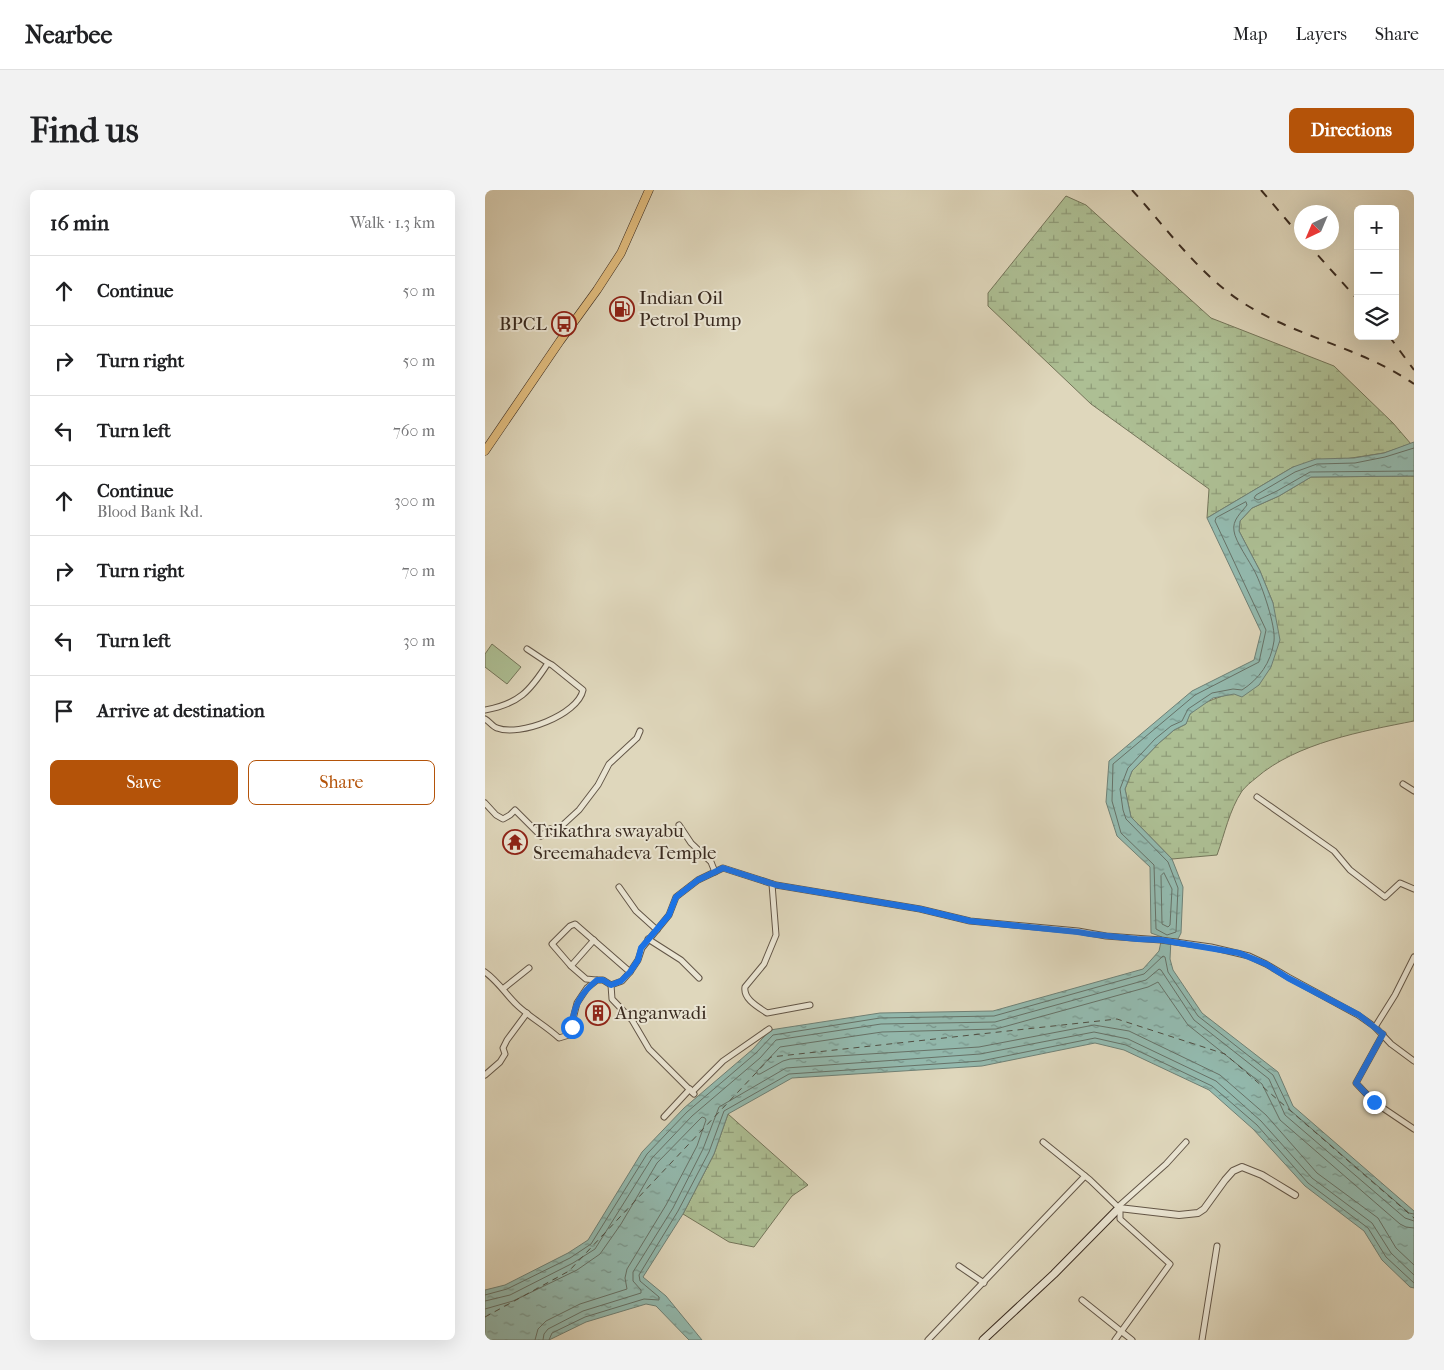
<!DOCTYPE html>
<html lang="en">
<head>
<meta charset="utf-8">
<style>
	:root { --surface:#fff; --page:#f2f2f2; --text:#202124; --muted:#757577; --line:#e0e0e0; --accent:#b45309 }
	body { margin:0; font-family:"IM FELL French Canon",serif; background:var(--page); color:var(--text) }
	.controls { position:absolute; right:15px; top:15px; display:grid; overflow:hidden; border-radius:8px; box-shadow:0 5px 20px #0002 }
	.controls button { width:45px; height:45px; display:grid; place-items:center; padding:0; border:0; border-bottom:1px solid var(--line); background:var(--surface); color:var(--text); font:25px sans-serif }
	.compass { position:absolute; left:809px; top:15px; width:45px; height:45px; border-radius:50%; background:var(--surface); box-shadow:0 5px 20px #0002; rotate:224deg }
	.stop { position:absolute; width:15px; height:15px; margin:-11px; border:4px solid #1a73e8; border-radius:50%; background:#fff }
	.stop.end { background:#1a73e8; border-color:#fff; box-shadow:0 1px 5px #0008 }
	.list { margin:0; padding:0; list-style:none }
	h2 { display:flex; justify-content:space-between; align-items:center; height:65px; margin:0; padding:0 20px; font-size:21px }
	h2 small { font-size:16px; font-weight:400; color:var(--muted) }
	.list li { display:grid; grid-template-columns:32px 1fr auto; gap:15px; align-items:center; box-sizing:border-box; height:70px; padding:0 20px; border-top:1px solid var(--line) }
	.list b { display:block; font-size:19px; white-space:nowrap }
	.list p { margin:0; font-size:16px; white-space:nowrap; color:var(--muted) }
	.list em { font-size:16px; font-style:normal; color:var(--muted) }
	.actions { display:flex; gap:10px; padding:15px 20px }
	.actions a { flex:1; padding:11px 0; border:1px solid var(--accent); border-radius:8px; text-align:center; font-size:18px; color:var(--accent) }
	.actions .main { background:var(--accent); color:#fff }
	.icon { flex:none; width:28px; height:28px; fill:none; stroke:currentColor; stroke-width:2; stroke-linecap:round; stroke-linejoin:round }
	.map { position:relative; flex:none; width:929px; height:1150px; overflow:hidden; border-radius:8px }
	header { display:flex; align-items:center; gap:30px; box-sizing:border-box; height:70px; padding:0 25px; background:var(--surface); border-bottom:1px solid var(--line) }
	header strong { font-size:24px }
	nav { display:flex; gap:28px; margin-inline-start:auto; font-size:18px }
	.intro { display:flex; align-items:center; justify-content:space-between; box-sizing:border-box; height:120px; padding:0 30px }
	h1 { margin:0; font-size:35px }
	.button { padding:12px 22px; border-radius:8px; background:var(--accent); color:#fff; font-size:18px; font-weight:700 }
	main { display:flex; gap:30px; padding:0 30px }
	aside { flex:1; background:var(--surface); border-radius:8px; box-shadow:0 5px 20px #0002 }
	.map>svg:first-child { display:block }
	.wetland { fill:url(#wetland-marsh); stroke:#74755a }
	.pitch { fill:#adbf94; stroke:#74755a }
	.water { fill:url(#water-ripples); stroke:#6f8176 }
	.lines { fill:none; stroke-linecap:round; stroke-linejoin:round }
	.shore { stroke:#667268; stroke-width:1 }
	.ferry { stroke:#504f44; stroke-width:1; stroke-dasharray:6 5; stroke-linecap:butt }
	.minor-casing { stroke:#635647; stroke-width:7 }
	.tertiary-casing { stroke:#635647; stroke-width:8 }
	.secondary-casing { stroke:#3a2b20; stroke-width:9 }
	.primary-casing { stroke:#3a2b20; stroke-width:9 }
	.minor { stroke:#eae5d3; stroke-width:5 }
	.tertiary { stroke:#eae5d3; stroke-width:6 }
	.secondary { stroke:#eae5d3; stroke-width:7 }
	.primary { stroke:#e0bc7e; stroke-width:8 }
	.rail { stroke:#3a2b20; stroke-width:2; stroke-dasharray:9 9; stroke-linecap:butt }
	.route { stroke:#1a73e8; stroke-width:6 }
	.labels { text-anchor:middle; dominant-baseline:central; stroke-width:4; stroke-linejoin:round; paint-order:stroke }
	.poi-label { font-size:19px; fill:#3a2b20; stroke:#eae5d3; text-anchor:start }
</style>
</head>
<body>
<header>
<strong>Nearbee</strong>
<nav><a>Map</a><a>Layers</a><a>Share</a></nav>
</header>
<div class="intro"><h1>Find us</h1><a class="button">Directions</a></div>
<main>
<aside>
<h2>16 min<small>Walk · 1.3 km</small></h2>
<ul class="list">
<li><svg class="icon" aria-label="ahead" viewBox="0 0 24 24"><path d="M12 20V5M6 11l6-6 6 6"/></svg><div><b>Continue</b></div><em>50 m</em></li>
<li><svg class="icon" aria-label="right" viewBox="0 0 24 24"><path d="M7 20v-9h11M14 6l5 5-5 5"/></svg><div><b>Turn right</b></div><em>50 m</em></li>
<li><svg class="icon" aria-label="left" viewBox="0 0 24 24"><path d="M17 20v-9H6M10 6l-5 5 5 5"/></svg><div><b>Turn left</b></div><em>760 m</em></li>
<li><svg class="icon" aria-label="ahead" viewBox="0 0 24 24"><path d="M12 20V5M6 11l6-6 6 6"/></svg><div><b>Continue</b><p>Blood Bank Rd.</p></div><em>300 m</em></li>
<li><svg class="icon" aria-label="right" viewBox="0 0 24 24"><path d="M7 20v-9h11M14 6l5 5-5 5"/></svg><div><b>Turn right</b></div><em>70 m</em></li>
<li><svg class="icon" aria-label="left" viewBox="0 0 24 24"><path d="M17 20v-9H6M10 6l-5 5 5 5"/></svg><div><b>Turn left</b></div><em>30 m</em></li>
<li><svg class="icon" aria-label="arrive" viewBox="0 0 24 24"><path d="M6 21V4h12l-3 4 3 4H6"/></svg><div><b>Arrive at destination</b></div></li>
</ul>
<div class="actions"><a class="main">Save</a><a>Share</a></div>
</aside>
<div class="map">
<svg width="929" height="1150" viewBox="0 0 929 1150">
	<defs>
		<pattern id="wetland-marsh" width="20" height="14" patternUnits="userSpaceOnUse" patternTransform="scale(1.25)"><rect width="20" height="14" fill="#adbf94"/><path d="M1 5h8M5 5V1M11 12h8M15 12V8" fill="none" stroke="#8e9b78"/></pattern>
		<pattern id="water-ripples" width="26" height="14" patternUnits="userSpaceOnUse" patternTransform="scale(1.25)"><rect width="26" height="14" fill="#93baaf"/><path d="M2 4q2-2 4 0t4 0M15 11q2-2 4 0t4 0" fill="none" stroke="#79978e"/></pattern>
	</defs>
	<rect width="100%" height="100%" fill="#dfd7bc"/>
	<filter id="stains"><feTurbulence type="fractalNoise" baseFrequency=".004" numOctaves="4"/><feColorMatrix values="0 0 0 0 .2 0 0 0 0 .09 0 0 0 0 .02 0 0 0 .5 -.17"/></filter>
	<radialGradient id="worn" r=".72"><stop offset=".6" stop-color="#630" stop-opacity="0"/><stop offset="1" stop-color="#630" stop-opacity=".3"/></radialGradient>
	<!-- wetland -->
	<g class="wetland">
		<path d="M581 6 601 15 726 128 849 176 908 233 926 254 899 263 808 277 722 328 724 299 606 214 503 116V103Z"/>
		<path d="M929 286V531C878 541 811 553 771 588 766 592 761 596 757 601 744 621 740 643 732 665L687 669 646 627 640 599 647 581 674 553 689 540 701 534C702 531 703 526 706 523 719 508 755 502 774 495L788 413 775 381 754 341 755 331 767 318 794 306 826 287Z"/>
		<path d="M243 924 323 995 307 1006 269 1057 244 1052 198 1024 229 964Z"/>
	</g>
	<!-- pitch -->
	<path class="pitch" d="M7 454 36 477 22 494 0 477V464Z"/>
	<!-- water -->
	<path class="water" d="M929 252V286L826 287 794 306 767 318 755 331 754 341 775 381 788 413 795 450 786 477 774 495 757 507 749 504 728 508 705 524 701 534 689 540 674 553 647 581 640 599 646 627 687 669 698 697 696 743 693 749H686L685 769 688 780 717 823 793 882 808 916 929 1021V1098L925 1097 897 1070 879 1041 820 996 768 939 724 900 639 860 610 853 497 876 307 888 243 924 229 964 198 1024 158 1087 181 1106 217 1150H204L171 1116 161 1114 101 1132 64 1150H0V1100L20 1095 83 1063 103 1050 157 962 199 918 268 859 285 840 395 823 508 821 658 779 674 761 677 747 666 743 665 677 632 646 621 612 624 571 707 501 769 470 776 442 722 328 808 277 831 269 869 268 899 263Z"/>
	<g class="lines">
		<!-- shore -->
		<g class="shore">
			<path d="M929 258 900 267 870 273 832 274 810 282 771 305 769 308 773 310 792 301 825 282 929 281"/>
			<path d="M761 312 762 315C756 323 747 330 749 341 750 351 765 372 770 382 777 396 791 436 789 451 786 473 774 489 757 500L748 499 727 503 703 519 697 531 686 536 670 549 643 578 635 599 638 620 641 629 683 672 693 698 691 742 682 745 671 739 669 675 636 643 627 611 628 574 710 505 774 472 781 440 730 331 731 328Z"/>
			<path d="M679 683 687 699 685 735 683 737 677 734 676 686Z"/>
			<path d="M929 1038 921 1037 915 1034 795 930 777 894 703 835 673 792 663 797 511 839 397 842 295 857 272 881V884H275L298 871 305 869 494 857 609 835 644 841 735 885 781 925 832 983 893 1028 911 1058 929 1075"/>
			<path d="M0 1105 22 1099 85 1068 106 1054 162 964 202 922 271 863 288 845 395 828 509 826 659 784 678 766 680 767 683 782 713 826 788 885 805 920 924 1023 929 1024"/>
			<path d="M0 1111 25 1105 88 1073 110 1059 167 968 207 926 275 868 291 850 396 834 510 832 661 790 674 779 676 780 709 830 784 889 800 925 920 1028 929 1031"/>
			<path d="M0 1119 28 1111 92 1080 115 1064 136 1034 172 973 212 932 217 927 220 928 221 930 212 956 181 1015 142 1079 140 1088 142 1099 95 1114 61 1131 53 1139 50 1150"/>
			<path d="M58 1150 59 1144 63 1139 98 1121 156 1103V1100L148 1091V1082L188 1018 218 959 234 917 301 878 495 864 609 842 643 849 731 891 776 931 827 988 887 1033 906 1063 929 1085"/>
			<path d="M64 1150 67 1143 100 1127 159 1109 174 1110V1107L155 1091 154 1085 193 1021 224 962 239 921 304 884 496 871 610 848 641 855 727 896 772 935 823 993 883 1038 901 1067 929 1093"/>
		</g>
		<!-- ferry -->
		<path class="ferry" d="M0 1127 84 1081 286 867 632 829 740 864 929 1028"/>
		<defs>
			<g id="minor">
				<path d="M42 459 63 473"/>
				<path d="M0 520C34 514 45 501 63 473L67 475 98 500C93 525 34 547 12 538 8 537 4 531 0 529"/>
				<path d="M918 594 929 601"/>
				<path d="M772 607 849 661 865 680 900 707 915 693 929 699"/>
				<path d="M0 613 11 625 18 629 25 625 30 620 56 646 65 639 69 643 94 620 113 595 124 574 152 548 155 541"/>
				<path d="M194 635 206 653 226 672 230 682"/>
				<path d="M287 694 291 745 279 774 260 797C258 809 273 817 282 823L325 815"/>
				<path d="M134 697 151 721 172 740"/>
				<path d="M163 749 196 770 214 788"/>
				<path d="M86 776 109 750"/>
				<path d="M0 782C14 792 21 805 33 816 46 828 61 836 74 848L84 845 92 813 102 798 112 790H118L126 795 137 791 145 782 153 770 157 758 184 725 191 707 213 690 238 678 291 695 435 719 485 731 593 741 621 746 676 750 726 757 764 766 781 774 803 787 873 825 890 837 906 854 929 871"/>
				<path d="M111 790 101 789 86 776 67 754 85 736 90 734 145 782"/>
				<path d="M126 795 127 809 147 830 164 859 209 904"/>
				<path d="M19 798 44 778"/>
				<path d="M890 837 910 805 929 767"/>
				<path d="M898 844 871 893 889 912 929 939"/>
				<path d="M0 885 15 872 20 864 18 858 22 850 42 823"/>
				<path d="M207 902 238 871 284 839"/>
				<path d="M179 927 205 899"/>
				<path d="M558 952 605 990 634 1018"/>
				<path d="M474 1076 499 1093"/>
				<path d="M597 1110 647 1150"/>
				<path d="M443 1150 600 986"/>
				<path d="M630 1150 685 1074 635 1029V1015L681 974 701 952"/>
				<path d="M717 1150 732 1056"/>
			</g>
			<path id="tertiary" d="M634 1018 694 1025 713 1023 719 1019 740 990 748 981 757 977 777 985 810 1005"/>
			<path id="secondary" d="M498 1150 569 1084 634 1018"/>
			<path id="primary" d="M0 261 75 151 112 100 136 63 164 0"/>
		</defs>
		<!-- minor casing -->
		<use href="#minor" class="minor-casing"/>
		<!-- tertiary casing -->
		<use href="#tertiary" class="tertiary-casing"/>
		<!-- secondary casing -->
		<use href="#secondary" class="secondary-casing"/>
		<!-- primary casing -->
		<use href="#primary" class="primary-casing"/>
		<!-- minor -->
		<use href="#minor" class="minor"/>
		<!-- tertiary -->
		<use href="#tertiary" class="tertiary"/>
		<!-- secondary -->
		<use href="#secondary" class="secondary"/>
		<!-- primary -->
		<use href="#primary" class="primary"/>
		<!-- rail -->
		<g class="rail">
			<path d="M647 0C685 42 719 92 770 120 821 149 880 160 929 194"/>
			<path d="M776 0 816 47"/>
			<path d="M821 52 873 110"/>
			<path d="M904 146 929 180"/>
		</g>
	</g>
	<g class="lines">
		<!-- route -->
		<path class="route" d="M87 837C88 816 96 803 112 790H118L126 795 136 791 145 782 153 770 156 758 184 725 191 707 213 690 238 678 291 695 435 719 485 731 593 742 605 744 652 749 676 750 754 763 781 774 803 788 874 825 898 844 871 893 889 912"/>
	</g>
	<!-- icons -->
	<defs>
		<symbol id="fuel-ring" viewBox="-11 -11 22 22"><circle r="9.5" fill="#eae5d3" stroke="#8f2418" stroke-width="1.5"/><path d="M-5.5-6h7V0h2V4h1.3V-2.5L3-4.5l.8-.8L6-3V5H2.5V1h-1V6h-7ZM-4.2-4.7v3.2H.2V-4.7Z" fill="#8f2418"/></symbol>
		<symbol id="bus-ring" viewBox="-11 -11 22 22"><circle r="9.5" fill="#eae5d3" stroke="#8f2418" stroke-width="1.5"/><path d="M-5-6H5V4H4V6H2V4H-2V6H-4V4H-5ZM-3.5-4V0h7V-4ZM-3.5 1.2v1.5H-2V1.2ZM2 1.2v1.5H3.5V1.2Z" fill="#8f2418"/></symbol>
		<symbol id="temple-ring" viewBox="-11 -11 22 22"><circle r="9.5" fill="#eae5d3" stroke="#8f2418" stroke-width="1.5"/><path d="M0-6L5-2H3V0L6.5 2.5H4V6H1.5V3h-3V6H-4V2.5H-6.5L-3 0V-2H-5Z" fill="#8f2418"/></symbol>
		<symbol id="building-ring" viewBox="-11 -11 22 22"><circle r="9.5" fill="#eae5d3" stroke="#8f2418" stroke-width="1.5"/><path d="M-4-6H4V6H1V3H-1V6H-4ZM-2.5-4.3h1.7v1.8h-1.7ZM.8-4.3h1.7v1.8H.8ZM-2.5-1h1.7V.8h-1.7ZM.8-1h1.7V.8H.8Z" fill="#8f2418"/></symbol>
	</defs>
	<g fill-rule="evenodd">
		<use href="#fuel-ring" x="123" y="105" width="28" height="28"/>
		<use href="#bus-ring" x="65" y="120" width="28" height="28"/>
		<use href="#temple-ring" x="16" y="638" width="28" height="28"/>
		<use href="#building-ring" x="99" y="809" width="28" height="28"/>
	</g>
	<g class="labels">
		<!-- poi labels -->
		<g class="poi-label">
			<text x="154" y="108">Indian Oil<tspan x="154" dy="22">Petrol Pump</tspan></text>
			<text x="62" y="134" text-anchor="end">BPCL</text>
			<text x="48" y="641">Trikathra swayabu<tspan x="48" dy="22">Sreemahadeva Temple</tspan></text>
			<text x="130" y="823">Anganwadi</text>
		</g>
	</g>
	<rect width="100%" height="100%" filter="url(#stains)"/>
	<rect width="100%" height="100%" fill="url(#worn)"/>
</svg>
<div class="controls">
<button>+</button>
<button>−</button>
<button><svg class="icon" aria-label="layers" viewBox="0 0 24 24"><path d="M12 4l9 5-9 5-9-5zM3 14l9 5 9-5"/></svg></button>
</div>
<svg class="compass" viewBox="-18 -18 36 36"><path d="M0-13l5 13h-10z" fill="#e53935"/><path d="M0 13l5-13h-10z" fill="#757577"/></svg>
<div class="stop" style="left:87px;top:837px"></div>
<div class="stop end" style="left:889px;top:912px"></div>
</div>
</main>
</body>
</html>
